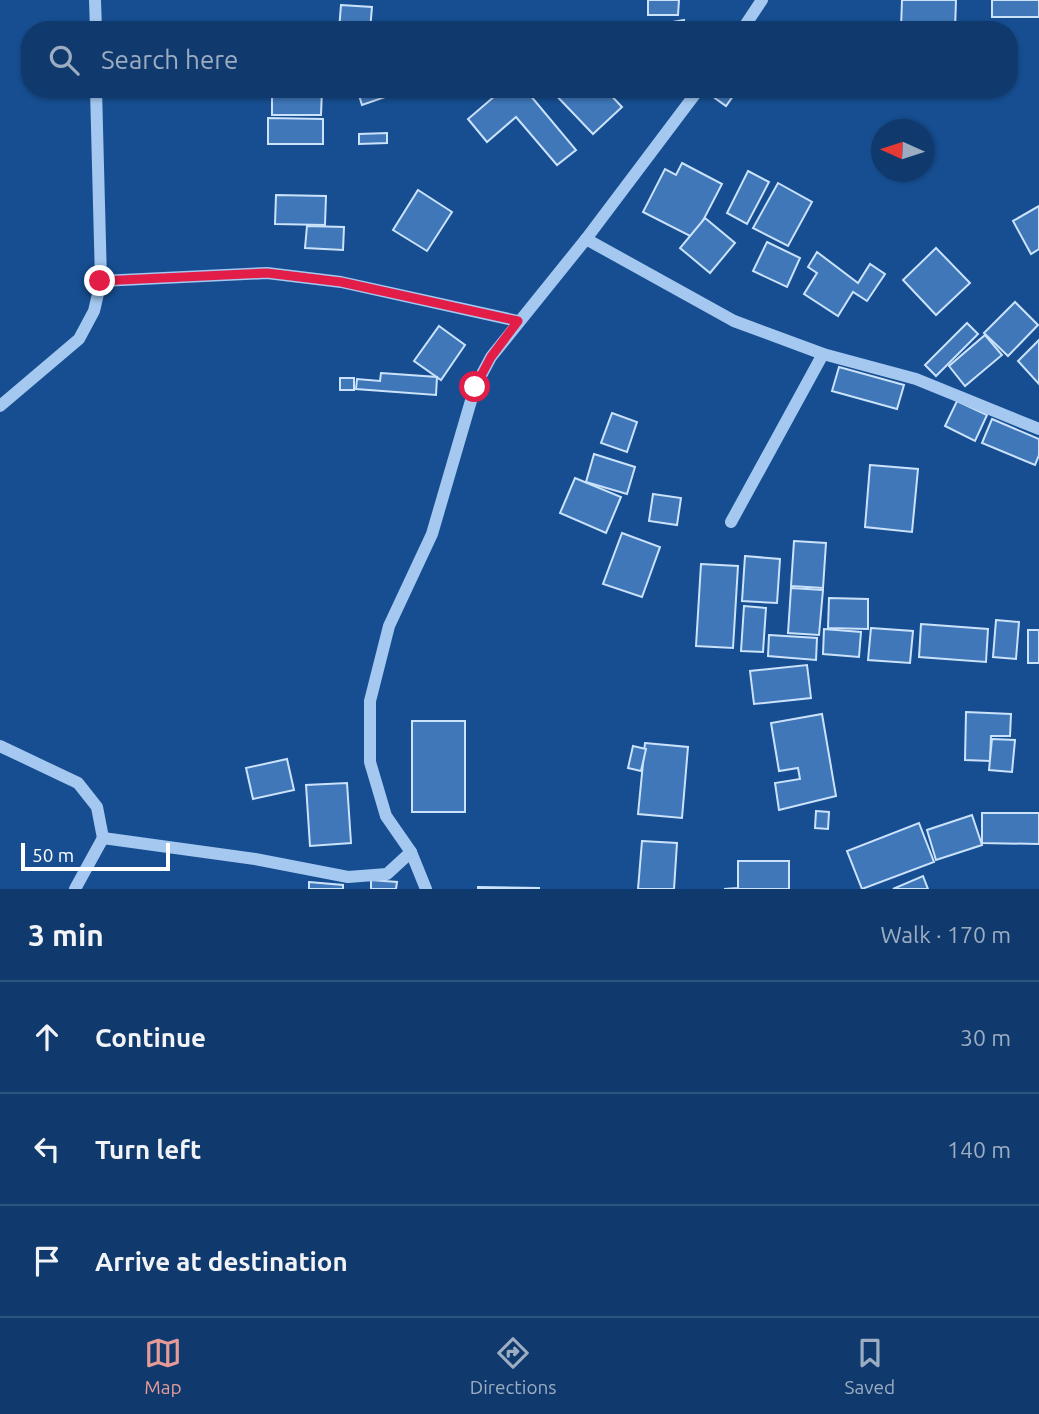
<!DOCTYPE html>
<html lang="en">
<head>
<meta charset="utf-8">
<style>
	:root { --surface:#103a6d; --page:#194172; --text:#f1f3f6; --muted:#9cadc2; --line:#305480; --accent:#e69b98 }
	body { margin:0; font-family:Ubuntu,sans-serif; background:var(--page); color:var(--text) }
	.compass { position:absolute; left:871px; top:119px; width:63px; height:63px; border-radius:50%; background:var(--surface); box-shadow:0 2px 5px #0004; rotate:273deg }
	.scale { position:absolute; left:21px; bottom:18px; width:149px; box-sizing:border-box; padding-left:7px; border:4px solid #fff; border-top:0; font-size:19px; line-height:24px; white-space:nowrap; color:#fff; -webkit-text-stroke:5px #164e91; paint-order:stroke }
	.stop { position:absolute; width:21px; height:21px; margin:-16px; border:5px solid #e11d48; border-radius:50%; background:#fff }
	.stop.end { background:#e11d48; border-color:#fff; box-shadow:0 2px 7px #0008 }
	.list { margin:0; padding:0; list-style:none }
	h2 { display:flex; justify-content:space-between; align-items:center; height:91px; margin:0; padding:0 28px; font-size:30px }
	h2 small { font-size:23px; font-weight:400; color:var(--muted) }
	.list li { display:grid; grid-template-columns:46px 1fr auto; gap:21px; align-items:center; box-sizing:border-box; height:112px; padding:0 28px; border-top:2px solid var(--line) }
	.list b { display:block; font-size:26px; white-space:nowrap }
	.list em { font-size:23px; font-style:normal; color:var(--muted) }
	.icon { flex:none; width:38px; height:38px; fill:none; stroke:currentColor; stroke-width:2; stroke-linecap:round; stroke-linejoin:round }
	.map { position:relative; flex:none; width:1039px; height:889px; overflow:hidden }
	.search { position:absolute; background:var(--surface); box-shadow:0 2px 5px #0004; left:21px; right:21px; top:21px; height:77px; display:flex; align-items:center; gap:18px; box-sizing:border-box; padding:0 24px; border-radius:28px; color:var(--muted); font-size:26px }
	.sheet { height:427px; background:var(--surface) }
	nav { display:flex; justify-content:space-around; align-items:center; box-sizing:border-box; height:98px; border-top:2px solid var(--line); background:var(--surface); font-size:19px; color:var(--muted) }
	nav a { display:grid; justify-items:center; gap:4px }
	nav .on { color:var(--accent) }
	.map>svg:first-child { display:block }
	.building { fill:#3f77b9; stroke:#cbe2fb; stroke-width:2 }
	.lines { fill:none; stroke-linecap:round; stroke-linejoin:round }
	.minor { stroke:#a4c8f0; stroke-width:12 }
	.route { stroke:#e11d48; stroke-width:9 }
</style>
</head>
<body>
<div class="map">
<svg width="1039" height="889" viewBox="0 0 1039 889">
	<rect width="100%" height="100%" fill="#164e91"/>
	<!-- building -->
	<g class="building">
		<path d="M648 0H679L678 15H648Z"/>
		<path d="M902 0H956L955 30 901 28Z"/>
		<rect x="992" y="0" width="47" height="17"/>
		<path d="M341 5 372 7 370 30H339Z"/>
		<path d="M684 20 685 30H629Z"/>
		<path d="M272 89H322L321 115H272Z"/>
		<path d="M357 89H408L362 105Z"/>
		<path d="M503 89H525L576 150 557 165 516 117 487 142 468 119Z"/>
		<path d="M550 89H605L622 107 593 134Z"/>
		<path d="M717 89H738L726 106 712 96Z"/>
		<path d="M268 118 323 119V144H268Z"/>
		<path d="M387 133V143L359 144V134Z"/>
		<path d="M682 163 722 184 694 238 643 212 665 169 676 175Z"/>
		<path d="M748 171 769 182 747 224 727 213Z"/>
		<path d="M778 183 812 202 788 246 753 228Z"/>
		<path d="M418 190 452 212 427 251 393 230Z"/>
		<path d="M276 195 326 196 325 225 275 224Z"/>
		<path d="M1039 206V249L1031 254 1013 221Z"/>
		<path d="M705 218 735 243 710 273 680 248Z"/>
		<path d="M307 226 344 227 343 250 305 248Z"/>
		<path d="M767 242 800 258 787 287 753 271Z"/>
		<path d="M936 248 970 283 936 315 903 280Z"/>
		<path d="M817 252 858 283 870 264 885 274 867 301 853 292 838 316 804 294 817 273 808 267Z"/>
		<path d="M1015 302 1038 325 1008 356 984 333Z"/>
		<path d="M967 323 978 334 936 376 925 365Z"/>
		<path d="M439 326 465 345 441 380 414 361Z"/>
		<path d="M985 335 1002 355 965 386 949 366Z"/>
		<path d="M1039 340V384L1018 361Z"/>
		<path d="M839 367 904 385 897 409 832 391Z"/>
		<path d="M381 373 437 377 436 395 356 389 357 379 380 381Z"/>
		<rect x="340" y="378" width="14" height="12"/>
		<path d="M957 401 987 415 975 441 945 426Z"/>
		<path d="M612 413 637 422 627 452 601 443Z"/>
		<path d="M992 419 1039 439V455L1035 465 982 443Z"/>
		<path d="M594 454 635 467 627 494 586 482Z"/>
		<path d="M870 465 918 469 912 532 865 527Z"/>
		<path d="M575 478 621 497 606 533 560 513Z"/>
		<path d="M653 494 681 498 677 525 649 521Z"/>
		<path d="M622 533 660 547 642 597 603 584Z"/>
		<path d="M794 541 826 543 823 588 791 586Z"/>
		<path d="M745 556 780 559 777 603 742 601Z"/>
		<path d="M701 564 738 566 733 648 696 646Z"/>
		<path d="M791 588 823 590 819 635 788 633Z"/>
		<path d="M829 598 868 599V629L828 628Z"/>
		<path d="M744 606 766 608 763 652 741 651Z"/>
		<path d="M996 620 1019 622 1016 659 993 657Z"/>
		<path d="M921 624 988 629 986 662 919 657Z"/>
		<path d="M871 628 913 631 910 663 868 660Z"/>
		<path d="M824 629 861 632 859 657 823 654Z"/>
		<rect x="1028" y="630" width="11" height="33"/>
		<path d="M769 635 817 638 816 660 768 656Z"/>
		<path d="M807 665 811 698 754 704 750 671Z"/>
		<path d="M966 712 1011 714 1010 736H991L990 761 965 760Z"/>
		<path d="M822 714 836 796 779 810 775 783 800 779 798 768 779 771 771 723Z"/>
		<rect x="412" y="721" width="53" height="91"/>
		<path d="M992 739 1015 740 1012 772 989 770Z"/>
		<path d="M645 743 688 747 682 818 638 814Z"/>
		<path d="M633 746 646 749 641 771 628 768Z"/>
		<path d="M287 759 294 790 253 799 246 768Z"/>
		<path d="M347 783 351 843 310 846 306 785Z"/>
		<path d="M816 811 829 812 828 829 815 828Z"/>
		<path d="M982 813H1039V844L982 843Z"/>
		<path d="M972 815 982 845 936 860 927 830Z"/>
		<path d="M919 823 934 862 862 889 847 851Z"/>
		<path d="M642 841 677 843 674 889H638Z"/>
		<path d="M738 861H789V889H724L738 888Z"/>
		<path d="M923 876 928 889H893Z"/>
		<path d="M371 880 397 882 396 889H371Z"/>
		<path d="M309 882 343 885V889H309Z"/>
		<path d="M478 887 539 888V889H478Z"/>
	</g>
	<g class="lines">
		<!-- minor -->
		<g class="minor">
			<path d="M95 0 96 30"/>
			<path d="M742 30 762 0"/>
			<path d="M586 239 734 321 823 354 916 379 1039 429"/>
			<path d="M101 281 267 273 341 282 518 321"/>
			<path d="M0 406 79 339 94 311 101 281 96 89"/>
			<path d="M731 522 823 354"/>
			<path d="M0 746 78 783 97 807 103 838"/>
			<path d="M75 889 103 838 255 859 348 877 387 874 411 852"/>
			<path d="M426 889 411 852 386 816 370 762V701L389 626 432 534 475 387 491 357 586 239 699 89"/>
		</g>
	</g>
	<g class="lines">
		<!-- route -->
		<path class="route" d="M100 281 267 273 341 282 518 321 491 357 475 387"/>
	</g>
</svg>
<svg class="compass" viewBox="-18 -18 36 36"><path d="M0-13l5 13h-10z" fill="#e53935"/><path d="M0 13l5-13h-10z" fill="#9cadc2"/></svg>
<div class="scale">50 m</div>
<div class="stop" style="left:475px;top:387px"></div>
<div class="stop end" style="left:100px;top:281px"></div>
<div class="search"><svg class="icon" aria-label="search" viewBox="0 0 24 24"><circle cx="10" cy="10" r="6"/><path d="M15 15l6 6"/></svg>Search here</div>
</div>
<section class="sheet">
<h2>3 min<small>Walk · 170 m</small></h2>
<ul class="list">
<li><svg class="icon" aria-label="ahead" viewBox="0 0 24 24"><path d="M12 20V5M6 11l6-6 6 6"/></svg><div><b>Continue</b></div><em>30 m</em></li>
<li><svg class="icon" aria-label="left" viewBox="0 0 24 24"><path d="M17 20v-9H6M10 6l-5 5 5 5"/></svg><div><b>Turn left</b></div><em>140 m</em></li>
<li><svg class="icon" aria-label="arrive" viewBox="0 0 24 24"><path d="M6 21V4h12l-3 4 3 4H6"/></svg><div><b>Arrive at destination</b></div></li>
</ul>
</section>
<nav>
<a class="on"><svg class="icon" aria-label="map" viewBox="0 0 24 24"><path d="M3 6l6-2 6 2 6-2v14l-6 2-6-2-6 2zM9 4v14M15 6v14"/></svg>Map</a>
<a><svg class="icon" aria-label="directions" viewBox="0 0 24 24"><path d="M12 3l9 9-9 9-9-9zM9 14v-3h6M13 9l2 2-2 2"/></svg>Directions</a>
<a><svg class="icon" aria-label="saved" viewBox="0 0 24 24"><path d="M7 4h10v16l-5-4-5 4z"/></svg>Saved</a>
</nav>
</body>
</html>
